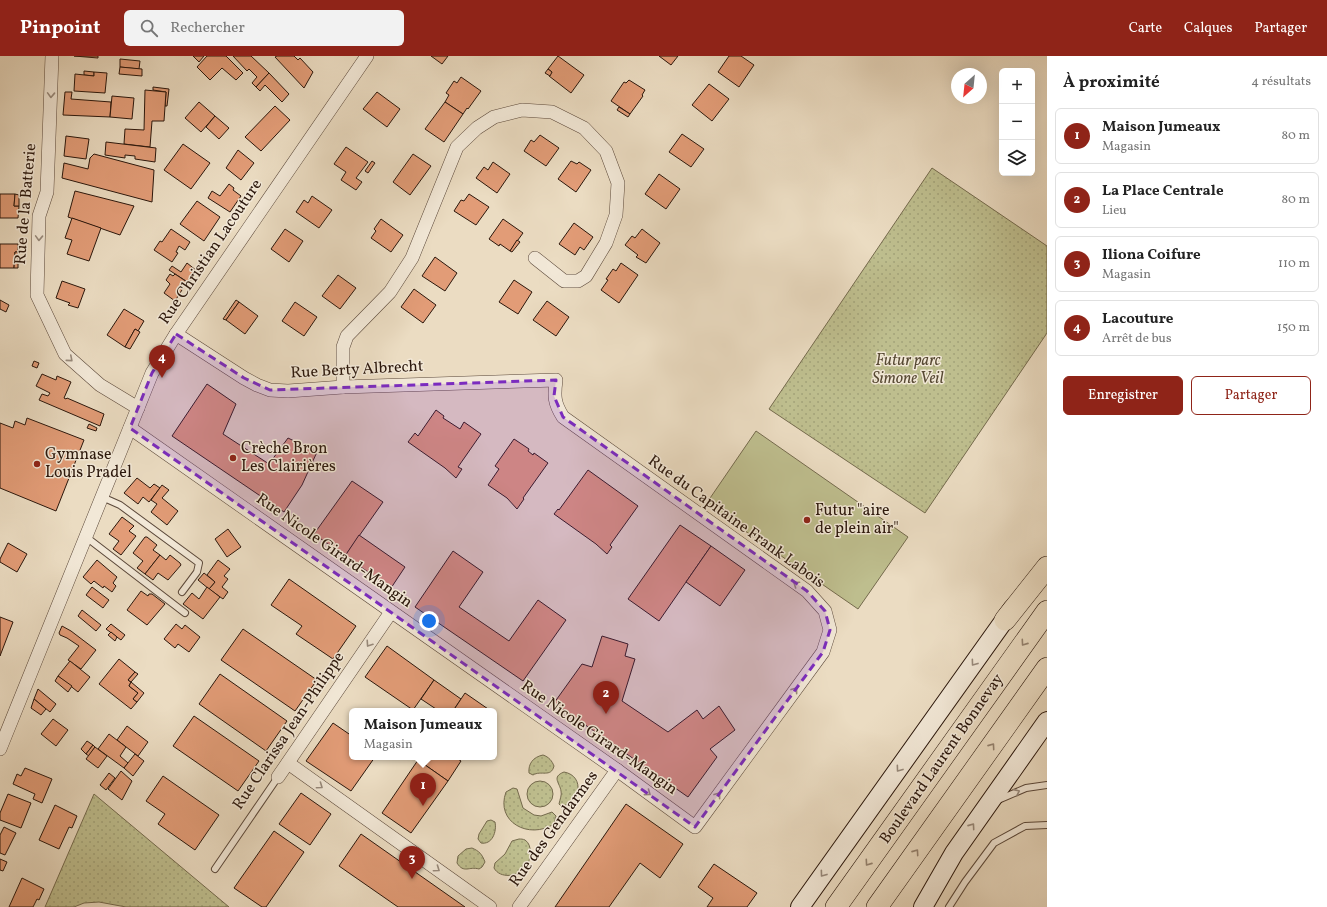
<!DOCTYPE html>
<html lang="fr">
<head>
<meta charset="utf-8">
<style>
	:root { --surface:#fff; --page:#f2f2f2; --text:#222; --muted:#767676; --line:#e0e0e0; --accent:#8f2418 }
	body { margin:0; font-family:Vollkorn,serif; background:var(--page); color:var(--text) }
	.controls { position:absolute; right:12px; top:12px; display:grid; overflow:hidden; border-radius:6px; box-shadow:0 4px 16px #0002 }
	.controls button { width:36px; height:36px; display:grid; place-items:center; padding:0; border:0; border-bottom:1px solid var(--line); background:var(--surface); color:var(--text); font:20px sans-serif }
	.compass { position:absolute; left:951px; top:12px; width:36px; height:36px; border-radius:50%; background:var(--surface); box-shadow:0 4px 16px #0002; rotate:207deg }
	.you { position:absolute; left:429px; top:565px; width:14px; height:14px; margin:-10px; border:3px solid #fff; border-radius:50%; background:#1a73e8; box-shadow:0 0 0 6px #1a73e833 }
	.badge { display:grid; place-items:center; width:26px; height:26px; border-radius:50%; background:var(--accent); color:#fff; font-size:13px; font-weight:700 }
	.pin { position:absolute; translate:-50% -33px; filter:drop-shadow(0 1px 2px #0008) }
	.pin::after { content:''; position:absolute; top:21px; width:14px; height:12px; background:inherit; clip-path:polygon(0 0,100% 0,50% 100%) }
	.popup { position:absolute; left:349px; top:652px; width:148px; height:52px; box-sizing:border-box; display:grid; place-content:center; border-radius:6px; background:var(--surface); filter:drop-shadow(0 1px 3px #0005); font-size:13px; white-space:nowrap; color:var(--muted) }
	.popup b { font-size:15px; color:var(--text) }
	.popup::after { content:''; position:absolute; left:50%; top:100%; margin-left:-8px; border:8px solid transparent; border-top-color:var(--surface) }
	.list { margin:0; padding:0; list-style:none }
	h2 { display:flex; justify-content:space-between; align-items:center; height:52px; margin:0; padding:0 16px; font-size:17px }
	h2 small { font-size:13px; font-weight:400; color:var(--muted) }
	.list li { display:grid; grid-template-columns:26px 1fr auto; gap:12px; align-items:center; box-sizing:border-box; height:56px; margin:0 8px 8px; padding:0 8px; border:1px solid var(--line); border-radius:6px }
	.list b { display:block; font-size:15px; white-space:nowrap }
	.list p { margin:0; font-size:13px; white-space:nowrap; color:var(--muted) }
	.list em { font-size:13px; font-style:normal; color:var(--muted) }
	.actions { display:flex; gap:8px; padding:12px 16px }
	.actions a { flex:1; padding:9px 0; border:1px solid var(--accent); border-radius:6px; text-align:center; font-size:14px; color:var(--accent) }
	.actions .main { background:var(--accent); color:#fff }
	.icon { flex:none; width:22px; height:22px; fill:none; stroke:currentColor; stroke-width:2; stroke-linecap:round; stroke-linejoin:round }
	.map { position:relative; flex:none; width:1047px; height:851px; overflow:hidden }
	header { display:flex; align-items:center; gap:24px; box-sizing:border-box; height:56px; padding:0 20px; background:var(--accent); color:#fff }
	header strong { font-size:19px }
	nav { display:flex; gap:22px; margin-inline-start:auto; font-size:14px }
	.search { width:280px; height:36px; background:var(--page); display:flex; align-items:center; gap:10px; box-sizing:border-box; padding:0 14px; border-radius:6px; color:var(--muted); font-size:15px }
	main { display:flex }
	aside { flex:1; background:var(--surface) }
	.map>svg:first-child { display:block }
	.grass { fill:#bebe8e; stroke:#746a4d }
	.park { fill:url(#park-dots); stroke:#746a4d }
	.building { fill:#e29c77; stroke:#2b170c }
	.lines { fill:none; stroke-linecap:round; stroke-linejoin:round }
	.service-casing { stroke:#5b483a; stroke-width:8 }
	.minor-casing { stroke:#5b483a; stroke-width:14 }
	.secondary-casing { stroke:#2b170c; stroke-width:20 }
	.trunk-casing { stroke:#2b170c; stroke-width:22 }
	.service { stroke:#f2e8d7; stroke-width:6 }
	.minor { stroke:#f2e8d7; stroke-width:13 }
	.secondary { stroke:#f2e8d7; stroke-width:18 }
	.trunk { stroke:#ebdcc2; stroke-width:21 }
	.oneway { stroke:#988a7c }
	.oneway2 { stroke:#958370 }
	.marked { fill:#7b2cbf; fill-opacity:0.2; stroke:#7b2cbf; stroke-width:3; stroke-dasharray:8 5; stroke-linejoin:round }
	.poi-dot { fill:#8f2418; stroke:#f2e8d7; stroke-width:1.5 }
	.labels { text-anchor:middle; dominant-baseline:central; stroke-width:3; stroke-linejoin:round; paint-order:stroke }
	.street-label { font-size:16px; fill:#2b170c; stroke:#f2e8d7 }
	.park-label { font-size:16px; font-style:italic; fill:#574933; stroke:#f2e8d7 }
	.poi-label { font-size:16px; fill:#2b170c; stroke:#f2e8d7; text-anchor:start }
</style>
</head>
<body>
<header>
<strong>Pinpoint</strong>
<div class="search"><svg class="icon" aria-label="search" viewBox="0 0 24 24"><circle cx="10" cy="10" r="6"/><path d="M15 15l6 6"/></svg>Rechercher</div>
<nav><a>Carte</a><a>Calques</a><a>Partager</a></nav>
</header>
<main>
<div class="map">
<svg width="1047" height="851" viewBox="0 0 1047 851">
	<defs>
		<pattern id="park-dots" width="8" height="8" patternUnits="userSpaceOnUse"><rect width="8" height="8" fill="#bebe8e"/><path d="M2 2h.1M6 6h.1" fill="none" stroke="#a3a379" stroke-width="1.8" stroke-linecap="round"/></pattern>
	</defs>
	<rect width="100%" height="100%" fill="#ebdcc2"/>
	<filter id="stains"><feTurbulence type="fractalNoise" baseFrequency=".005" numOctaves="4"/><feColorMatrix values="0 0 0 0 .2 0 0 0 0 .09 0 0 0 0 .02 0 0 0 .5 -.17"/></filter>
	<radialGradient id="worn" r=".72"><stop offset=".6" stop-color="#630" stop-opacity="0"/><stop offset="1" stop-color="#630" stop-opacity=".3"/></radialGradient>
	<!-- grass -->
	<path class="grass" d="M756 375 908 481 858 553 706 448Z"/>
	<!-- park -->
	<g class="park">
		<path d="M932 112 1047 190V277L925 457 769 353Z"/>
		<path d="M543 699C549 701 552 705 554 710 551 722 541 714 533 719L529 717C528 708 533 701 543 699Z"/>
		<path d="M564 716C586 720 580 749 561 750L559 748C560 743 562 739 561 735 560 727 551 721 564 716Z"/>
		<circle cx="540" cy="738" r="13"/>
		<path d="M513 732 517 733 523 752 534 759 541 760 552 756 556 760 554 768C529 784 495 766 506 736Z"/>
		<path d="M94 738 229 851H126L99 846 84 847 74 851H45Z"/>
		<path d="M491 764 495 766C497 776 492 789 481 787L478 783 479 778 487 765Z"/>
		<path d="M519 783C521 783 523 783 525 784 533 789 531 804 526 811 518 821 500 823 494 812L495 807 505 798 512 785Z"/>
		<path d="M472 792C479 795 482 798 485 806L482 811 479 813C469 810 464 818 457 807L458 800 466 793Z"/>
	</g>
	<!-- building -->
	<g class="building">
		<path d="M74 0H98V2Z"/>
		<path d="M193 0H204L199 6Z"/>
		<path d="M207 0H226L243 17 236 24 222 12 210 24 197 11Z"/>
		<path d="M233 0H251L269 17 256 31 252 27 257 21 249 13 247 15Z"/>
		<path d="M277 0H294L298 4 300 2 313 16 304 32 275 1Z"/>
		<path d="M431 0H448L442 8Z"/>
		<path d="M558 0 584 19 571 37 549 20 552 16 548 13Z"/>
		<path d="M659 0H678L671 9Z"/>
		<path d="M729 0H741L754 9 739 31 718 16Z"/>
		<path d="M120 3 140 5 139 13 120 11Z"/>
		<path d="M120 11 142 13V20L119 18Z"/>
		<path d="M548 13 552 16 550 20 545 17Z"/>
		<path d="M84 15 94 16V20L84 19Z"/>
		<path d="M94 16 107 17 105 37 74 35 75 18 94 20Z"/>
		<path d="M269 17 289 38 282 46 265 29 260 35 256 31Z"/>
		<path d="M461 21 481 35 468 53 467 52 463 58 445 46 449 39 446 37 454 25 457 27Z"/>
		<path d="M629 24 645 34 642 39 643 40 630 58 611 45 624 26 626 27Z"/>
		<path d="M709 28 729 43 712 65 692 49Z"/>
		<path d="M153 31 169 33 167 50H165L166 36 153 34Z"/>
		<path d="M145 34 166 36 164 65H152L150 91 124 88 125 73 144 74Z"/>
		<path d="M65 36H72L71 43 111 46 110 61 63 59Z"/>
		<path d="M377 36 400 53 387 71 363 53Z"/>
		<path d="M112 40 134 42 132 63 110 61Z"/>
		<path d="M199 46 215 60 201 76 185 62Z"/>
		<path d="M445 46 463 58 444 86 425 73Z"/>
		<path d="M275 50 290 64 261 95 245 81Z"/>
		<path d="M619 51 630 58 628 61 617 54Z"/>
		<path d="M215 60 229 72 219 83 206 71Z"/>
		<path d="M682 78 704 93 691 111 669 96Z"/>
		<path d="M540 79 559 92 546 110 524 95 531 84 534 86Z"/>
		<path d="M66 80 89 83 86 103 64 100Z"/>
		<path d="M106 86 156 92 155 106 135 103V100L125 99V102L105 99Z"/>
		<path d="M183 88 210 107 191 133 164 114Z"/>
		<path d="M346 91 368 106 356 122 362 126 356 134 341 124 346 116 334 108Z"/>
		<path d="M238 94 254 107 241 124 226 112Z"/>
		<path d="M94 98 154 114 152 146 62 122 64 107 88 113 90 102Z"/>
		<path d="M413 98 431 110 410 139 393 126Z"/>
		<path d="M372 105 375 107 368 117 365 115Z"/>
		<path d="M571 105 577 108 579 106 591 114 576 136 558 123Z"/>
		<path d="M493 106 510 118 497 137 476 122 484 111 488 114Z"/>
		<path d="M659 118 680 133 666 153 645 138Z"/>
		<path d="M229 128 234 132 233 134 241 140 230 156 208 142 212 135 220 140Z"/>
		<path d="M75 135 134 150 120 179 68 161Z"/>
		<path d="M0 138H15L14 150H19L18 162H0Z"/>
		<path d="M15 138 19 139V150H14Z"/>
		<path d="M469 138 489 151 476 169 454 155 461 144 464 145Z"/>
		<path d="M312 140 332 154 319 172 296 156 304 144 308 147Z"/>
		<path d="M197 145 220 161 204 185 180 168Z"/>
		<path d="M72 162 101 172 89 205 67 198 72 184 65 182Z"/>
		<path d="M381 163 403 179 391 196 371 182 376 175 374 173Z"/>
		<path d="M503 163 523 177 510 195 500 188 499 190 489 183Z"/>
		<path d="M574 167 593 181 584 194 580 191 575 199 559 188Z"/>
		<path d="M171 173 190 186 185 194 179 190 176 196 178 197 172 206 154 194 160 185 162 186Z"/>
		<path d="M285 173 303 185 289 206 271 193Z"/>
		<path d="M642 173 660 187 646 207 636 201 638 199 625 189 632 180 635 182Z"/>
		<path d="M517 184 520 186 512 196 510 195Z"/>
		<path d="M0 188H18V196H15L14 212H0Z"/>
		<path d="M15 196H18V212H14Z"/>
		<path d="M435 201 457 217 445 235 422 220Z"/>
		<path d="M187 207 197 215 189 227 169 214 172 210 181 216Z"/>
		<path d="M621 207 638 219 619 247 601 234 608 224 606 223 613 213 616 215Z"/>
		<path d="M170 218 173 220 175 218 187 226 175 245 164 237 170 228 166 224Z"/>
		<path d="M338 219 356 232 340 253 322 240Z"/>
		<path d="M514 224 532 236 518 258 499 246Z"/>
		<path d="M62 225 85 233 78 252 68 249 70 247 56 242Z"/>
		<path d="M414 233 436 249 423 267 401 251Z"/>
		<path d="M0 244 9 249 6 256 0 253Z"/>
		<path d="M236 244 239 246 226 264 223 263Z"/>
		<path d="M547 245 569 261 556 280 533 264Z"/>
		<path d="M239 246 258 260 245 278 226 264Z"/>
		<path d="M295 246 317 261 304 280 282 265Z"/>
		<path d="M124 253 144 265 138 275 135 273 125 291 107 279Z"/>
		<path d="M135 273 140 276 130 293 125 291Z"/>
		<path d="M34 305 39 307 37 312 32 310Z"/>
		<path d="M42 318 56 324 57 320 71 326 64 342 66 343 67 342 104 358 100 370 39 344 42 338 48 340 50 337 36 330Z"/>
		<path d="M207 328 236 348 223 378 269 408 288 382 317 396 302 429 284 456 172 380Z"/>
		<path d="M436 354 444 360 443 362 460 373 464 366 481 378 458 411 462 413 456 422 445 412 408 386 415 377 418 380Z"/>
		<path d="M27 362 84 384 56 455 0 432V367L13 372 15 365 25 369Z"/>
		<path d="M89 368 97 372 96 375 87 372Z"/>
		<path d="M514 383 529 393 528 395 533 399 534 397 548 407 523 442 524 443 517 453 507 442 488 429 499 413 495 410Z"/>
		<path d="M588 414 638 450 610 489 612 491 607 498 596 488 554 458 558 453 559 454Z"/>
		<path d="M137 422 150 432 154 428 160 432 149 446 143 441 138 448 124 437Z"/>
		<path d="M352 425 383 446 345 500 314 478Z"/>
		<path d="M162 429 169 434 162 442 178 455 167 469 151 456 157 448 151 444Z"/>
		<path d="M122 461 134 470 129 475 136 480 121 499 113 493 119 485 109 478Z"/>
		<path d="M680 469 711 490 659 565 628 543Z"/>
		<path d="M228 473 241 491 227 501 215 483Z"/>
		<path d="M359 479 405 511 391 532 345 500Z"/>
		<path d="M145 481H147L157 489 153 494 160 499 145 518 137 512 143 505 133 497Z"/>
		<path d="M8 487 27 498 17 516 0 506V503Z"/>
		<path d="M711 490 745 514 720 550 686 526Z"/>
		<path d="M453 495 483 516 459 551 509 585 538 544 566 564 523 625 415 551Z"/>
		<path d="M160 499 166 504 170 499 180 507 181 509 168 524 158 517 153 524 145 518Z"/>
		<path d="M97 504 117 521 113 527 116 530 112 536 104 530 103 532 94 525 91 528 83 521Z"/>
		<path d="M218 504 230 513 224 520 228 523 222 531 228 536 223 543 209 533 215 526 207 519Z"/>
		<path d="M204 517 215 526 209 533 198 524Z"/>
		<path d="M289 523 356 570 333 603 296 578 302 570 271 549Z"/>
		<path d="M92 531 109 544 103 552 86 539Z"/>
		<path d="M207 531 220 541 203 563 183 548 192 537 199 543Z"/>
		<path d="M141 535 148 540 149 538H152L165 548 147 569 127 554Z"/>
		<path d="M82 554 101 569 96 575 78 560Z"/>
		<path d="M0 561 13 566 0 600Z"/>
		<path d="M111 568 125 579 121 584 106 573Z"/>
		<path d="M176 568 182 573 185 569 200 581 189 596 178 588 175 592 164 583Z"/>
		<path d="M62 570 71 575 96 594 81 613 68 604 79 590 67 582 60 579 59 577Z"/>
		<path d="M243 573 317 624 295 655 221 604Z"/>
		<path d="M111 576 117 581 115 585 108 579Z"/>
		<path d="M602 580 628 588 625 600 635 603 622 645 668 676 697 654 703 663 719 650 735 674 710 693 717 701 688 741 554 647 582 608 592 611Z"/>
		<path d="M387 590 434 624 413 654 365 621Z"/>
		<path d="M119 603 135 616 128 624 131 626 129 630 138 637 133 643 137 646 131 653 99 628Z"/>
		<path d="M70 605 90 621 78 636 58 620Z"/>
		<path d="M135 616 138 618 131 626 128 624Z"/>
		<path d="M220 618 287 665 266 695 199 648Z"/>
		<path d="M58 620 72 630 68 636 55 625Z"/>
		<path d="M434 624 461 643 453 655H439L421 643Z"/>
		<path d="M131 626 144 637 137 646 133 643 138 637 129 630Z"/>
		<path d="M38 633 56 648 50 656 34 643Z"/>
		<path d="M465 637 491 655H453Z"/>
		<path d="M34 643 46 653 41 659 31 652Z"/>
		<path d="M194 660 259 705 238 735 173 690Z"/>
		<path d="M53 663 68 674 56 690 41 678Z"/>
		<path d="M333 667 352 680V701H375L351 735 306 705Z"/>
		<path d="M127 670 148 686 138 700 117 684Z"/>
		<path d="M109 678 126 691 120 700 128 707 124 712 98 693Z"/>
		<path d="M87 685 93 689 86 698 81 693Z"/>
		<path d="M93 689 95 691 89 700 86 698Z"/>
		<path d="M95 691 107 700 98 712 86 703Z"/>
		<path d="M135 698 144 705 133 720 124 712Z"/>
		<path d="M421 701H455L461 705 448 725 418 704Z"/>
		<path d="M418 704 448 725 411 777 382 757Z"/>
		<path d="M25 712 52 723 42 747 33 743 35 738 13 728 17 718 21 720Z"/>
		<path d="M121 715 132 725 122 744 108 733Z"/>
		<path d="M109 717 115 722 106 734 100 729Z"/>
		<path d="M163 720 219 759 195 794 158 768 165 758 146 745Z"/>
		<path d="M301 737 331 758 310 789 279 768Z"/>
		<path d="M8 738 31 747 21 772 0 764V757Z"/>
		<path d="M626 748 683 788 660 822 640 807 609 851H555Z"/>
		<path d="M55 749 77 760 72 772 69 771 59 793 39 784Z"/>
		<path d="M4 771 16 777 5 799 0 797V779Z"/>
		<path d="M274 775 304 796 266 851H262L234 832Z"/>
		<path d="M361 778 465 851H398L339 810Z"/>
		<path d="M0 803 7 806 3 815 0 814Z"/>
		<path d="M714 808 757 837 747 851H707L713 842 698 831Z"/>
		<path d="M22 822 44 833 39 844 37 843 33 851H9Z"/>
	</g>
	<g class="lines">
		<defs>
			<g id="service">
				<path d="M102 441 120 449 199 507 197 516 182 536"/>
				<path d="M86 481 185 557"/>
				<path d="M998 744 1026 732 1047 729"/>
				<path d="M215 813 278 721"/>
				<path d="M949 851 965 826 994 787 1025 770 1047 769"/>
			</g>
			<g id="minor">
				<path d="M52 0 47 136 39 160 37 239 65 298 100 329 138 352"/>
				<path d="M343 331V291L347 280 390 236 412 202 457 91 477 72 494 61 522 54 552 56 584 72 606 95 618 127 616 159 606 187 586 220 578 225H564L535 202"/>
				<path d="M130 372 617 714 695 771 823 596 830 574 825 555 807 535 563 361C554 347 554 340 556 324L343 331 288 335 270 334 257 329 244 322 176 278"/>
				<path d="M0 693 152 317 176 278 367 0"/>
				<path d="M288 707 490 851"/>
				<path d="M278 721 391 556"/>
				<path d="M519 851 617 714"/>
			</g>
			<g id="secondary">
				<path d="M800 851 1013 552"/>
				<path d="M923 851 954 797 1047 665"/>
			</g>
			<g id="trunk">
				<path d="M1005 564 1047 511"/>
				<path d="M836 851 1047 555"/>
				<path d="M877 851 1047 612"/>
			</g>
		</defs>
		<!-- service casing -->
		<use href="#service" class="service-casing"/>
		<!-- minor casing -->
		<use href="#minor" class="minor-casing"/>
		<!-- secondary casing -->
		<use href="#secondary" class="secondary-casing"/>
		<!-- trunk casing -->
		<use href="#trunk" class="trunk-casing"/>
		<!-- service -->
		<use href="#service" class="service"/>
		<!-- minor -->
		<use href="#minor" class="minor"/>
		<!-- secondary -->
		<use href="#secondary" class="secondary"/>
		<!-- trunk -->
		<use href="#trunk" class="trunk"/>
	</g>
	<!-- one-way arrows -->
	<defs><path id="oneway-chevron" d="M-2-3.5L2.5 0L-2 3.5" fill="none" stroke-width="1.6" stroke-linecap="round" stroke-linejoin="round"/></defs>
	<g class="oneway">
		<use href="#oneway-chevron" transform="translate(51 39) rotate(92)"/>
		<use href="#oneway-chevron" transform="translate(39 182) rotate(92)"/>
		<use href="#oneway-chevron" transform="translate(70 303) rotate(41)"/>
		<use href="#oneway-chevron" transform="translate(796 528) rotate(-145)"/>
		<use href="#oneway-chevron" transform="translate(369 588) rotate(124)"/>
		<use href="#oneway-chevron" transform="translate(974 607) rotate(126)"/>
		<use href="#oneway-chevron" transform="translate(795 634) rotate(-54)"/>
		<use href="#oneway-chevron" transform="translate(899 713) rotate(126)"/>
		<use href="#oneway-chevron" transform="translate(320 730) rotate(35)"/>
		<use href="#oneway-chevron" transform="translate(1017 736) rotate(-24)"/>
		<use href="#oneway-chevron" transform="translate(648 737) rotate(36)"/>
		<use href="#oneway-chevron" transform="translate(718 739) rotate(-54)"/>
		<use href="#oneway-chevron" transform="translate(972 770) rotate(-55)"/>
		<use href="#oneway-chevron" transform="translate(437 813) rotate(35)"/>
		<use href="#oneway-chevron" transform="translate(823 818) rotate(126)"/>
	</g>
	<g class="oneway2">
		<use href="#oneway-chevron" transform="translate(1024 587) rotate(125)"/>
		<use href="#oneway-chevron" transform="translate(992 690) rotate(-55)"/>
		<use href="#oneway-chevron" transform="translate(916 796) rotate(-55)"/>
		<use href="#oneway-chevron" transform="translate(868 807) rotate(125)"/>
	</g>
	<!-- marked area -->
	<path class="marked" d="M176 278 244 322 270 334 556 324 554 340 563 361 807 535 825 555 830 574 823 596 695 771 130 372 152 317Z"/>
	<!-- markers -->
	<g class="poi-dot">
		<circle cx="233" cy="402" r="4"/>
		<circle cx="37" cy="408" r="4"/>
		<circle cx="807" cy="464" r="4"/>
	</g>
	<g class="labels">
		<!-- street labels -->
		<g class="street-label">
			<text transform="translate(26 148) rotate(-85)">Rue de la Batterie</text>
			<text transform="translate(211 196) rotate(-56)">Rue Christian Lacouture</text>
			<text transform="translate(357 314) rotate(-3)">Rue Berty Albrecht</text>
			<text transform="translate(736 466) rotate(36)">Rue du Capitaine Frank Labois</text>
			<text transform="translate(334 495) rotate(35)">Rue Nicole Girard-Mangin</text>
			<text transform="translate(289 675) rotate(-56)">Rue Clarissa Jean-Philippe</text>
			<text transform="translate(599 682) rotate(35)">Rue Nicole Girard-Mangin</text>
			<text transform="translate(942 703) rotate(-55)">Boulevard Laurent Bonnevay</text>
			<text transform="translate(554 773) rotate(-54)">Rue des Gendarmes</text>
		</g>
		<!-- park labels -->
		<g class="park-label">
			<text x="908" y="305">Futur parc<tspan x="908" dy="18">Simone Veil</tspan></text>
		</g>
		<!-- poi labels -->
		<g class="poi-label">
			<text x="241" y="393">Crèche Bron<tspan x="241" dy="18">Les Clairières</tspan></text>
			<text x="45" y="399">Gymnase<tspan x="45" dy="18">Louis Pradel</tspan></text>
			<text x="815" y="455">Futur "aire<tspan x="815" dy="18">de plein air"</tspan></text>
		</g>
	</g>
	<rect width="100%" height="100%" filter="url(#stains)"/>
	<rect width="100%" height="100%" fill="url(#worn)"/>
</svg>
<div class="controls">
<button>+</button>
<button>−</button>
<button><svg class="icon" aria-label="layers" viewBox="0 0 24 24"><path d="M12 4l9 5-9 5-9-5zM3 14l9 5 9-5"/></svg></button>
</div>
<svg class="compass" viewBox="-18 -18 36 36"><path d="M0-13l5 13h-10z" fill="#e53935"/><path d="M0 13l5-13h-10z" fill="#767676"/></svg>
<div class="you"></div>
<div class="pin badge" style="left:423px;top:750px">1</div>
<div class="popup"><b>Maison Jumeaux</b>Magasin</div>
<div class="pin badge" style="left:606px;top:658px">2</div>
<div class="pin badge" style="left:412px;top:823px">3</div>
<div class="pin badge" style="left:162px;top:322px">4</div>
</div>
<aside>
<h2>À proximité<small>4 résultats</small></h2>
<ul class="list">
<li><span class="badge">1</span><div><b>Maison Jumeaux</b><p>Magasin</p></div><em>80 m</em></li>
<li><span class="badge">2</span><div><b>La Place Centrale</b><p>Lieu</p></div><em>80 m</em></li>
<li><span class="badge">3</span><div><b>Iliona Coifure</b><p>Magasin</p></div><em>110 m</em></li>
<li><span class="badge">4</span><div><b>Lacouture</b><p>Arrêt de bus</p></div><em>150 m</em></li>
</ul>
<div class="actions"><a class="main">Enregistrer</a><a>Partager</a></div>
</aside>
</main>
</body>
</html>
